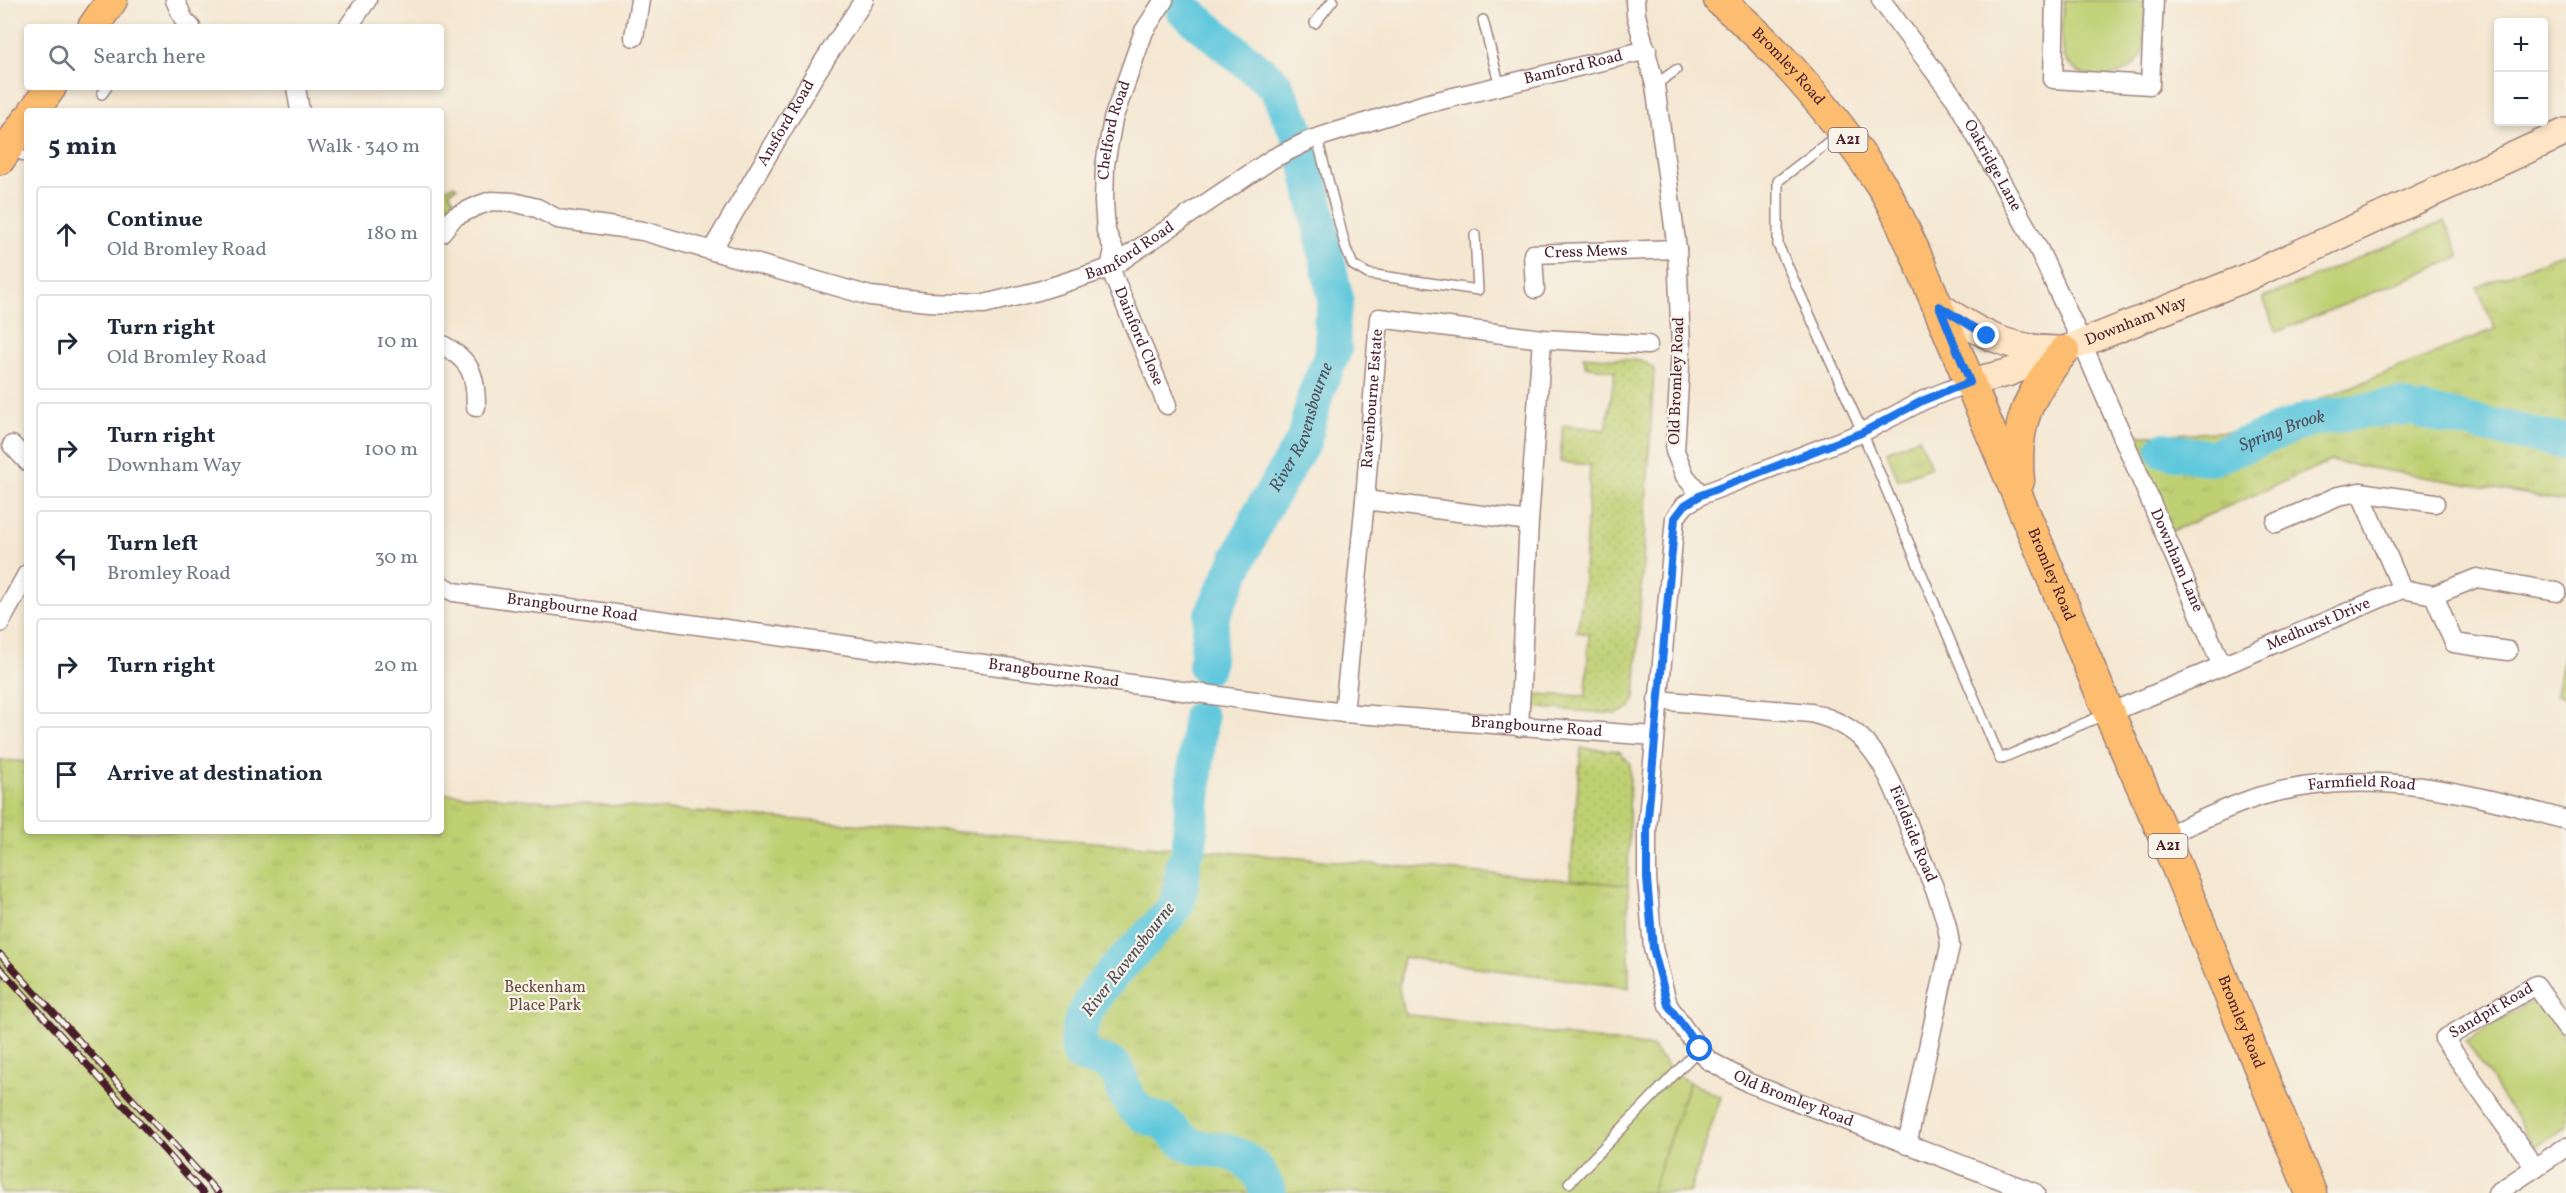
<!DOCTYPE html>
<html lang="en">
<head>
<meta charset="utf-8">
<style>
	:root { --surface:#fff; --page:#f2f2f3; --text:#1f2937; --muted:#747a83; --line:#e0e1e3 }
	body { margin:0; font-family:Vollkorn,serif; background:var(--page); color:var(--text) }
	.controls { position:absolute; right:18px; top:18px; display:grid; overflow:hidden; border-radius:6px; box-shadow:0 3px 9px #0003 }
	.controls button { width:54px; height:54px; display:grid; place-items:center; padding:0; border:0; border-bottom:2px solid var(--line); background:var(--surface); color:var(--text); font:30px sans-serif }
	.stop { position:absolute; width:18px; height:18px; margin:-14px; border:4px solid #1a73e8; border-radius:50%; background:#fff }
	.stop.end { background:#1a73e8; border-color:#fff; box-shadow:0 2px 6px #0008 }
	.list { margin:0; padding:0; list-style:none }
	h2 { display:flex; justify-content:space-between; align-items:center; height:78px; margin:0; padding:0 24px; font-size:26px }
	h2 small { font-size:20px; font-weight:400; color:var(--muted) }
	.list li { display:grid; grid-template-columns:39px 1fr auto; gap:18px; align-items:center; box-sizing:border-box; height:96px; margin:0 12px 12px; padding:0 12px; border:2px solid var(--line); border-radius:6px }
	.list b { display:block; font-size:22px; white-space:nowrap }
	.list p { margin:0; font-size:20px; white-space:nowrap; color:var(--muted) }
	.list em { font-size:20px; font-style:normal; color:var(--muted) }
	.icon { flex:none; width:33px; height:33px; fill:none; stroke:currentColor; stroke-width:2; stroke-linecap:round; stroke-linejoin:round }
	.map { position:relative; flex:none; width:2566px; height:1193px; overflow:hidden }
	.search { position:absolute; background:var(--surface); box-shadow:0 3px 9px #0003; left:24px; top:24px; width:420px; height:66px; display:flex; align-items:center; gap:15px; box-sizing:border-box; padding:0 21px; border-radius:6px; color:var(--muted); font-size:22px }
	.panel { position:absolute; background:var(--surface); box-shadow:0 3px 9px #0003; left:24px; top:108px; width:420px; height:726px; border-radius:6px }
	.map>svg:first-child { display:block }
	.grass { fill:#bfd073; stroke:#84784f; stroke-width:1.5 }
	.park { fill:url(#park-tufts); stroke:#84784f; stroke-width:1.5 }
	.garden { fill:url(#garden-dots); stroke:#84784f; stroke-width:1.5 }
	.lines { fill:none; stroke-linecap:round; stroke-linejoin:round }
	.river { stroke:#61c8dd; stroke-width:36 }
	.lane-casing { stroke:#9f837e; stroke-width:12 }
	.street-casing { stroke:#9f837e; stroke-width:21 }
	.secondary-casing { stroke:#9f837e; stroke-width:30 }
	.primary-casing { stroke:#9f837e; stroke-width:33 }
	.lane { stroke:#fff; stroke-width:9 }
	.street { stroke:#fff; stroke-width:18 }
	.secondary { stroke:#fee5c5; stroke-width:27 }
	.primary { stroke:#fcbd6f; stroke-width:30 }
	.rail-casing { stroke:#4a1f2b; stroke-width:7 }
	.rail { stroke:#f7f3e8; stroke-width:4.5; stroke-dasharray:14; stroke-linecap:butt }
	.route { stroke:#1a73e8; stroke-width:8 }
	.labels { text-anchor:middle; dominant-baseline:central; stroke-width:4.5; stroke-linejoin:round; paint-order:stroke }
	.shield { fill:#f7f3e8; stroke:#7e5f64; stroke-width:1.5 }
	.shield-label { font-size:15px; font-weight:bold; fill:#4a1f2b }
	.street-label { font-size:16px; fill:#4a1f2b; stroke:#f7f3e8 }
	.park-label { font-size:16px; fill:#674b3d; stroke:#f7f3e8 }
	.water-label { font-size:18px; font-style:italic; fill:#515260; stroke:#f7f3e8 }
</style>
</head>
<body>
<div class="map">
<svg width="2566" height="1193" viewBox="0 0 2566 1193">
	<defs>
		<pattern id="park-tufts" width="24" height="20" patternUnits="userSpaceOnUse" patternTransform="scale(1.5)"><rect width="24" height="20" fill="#bfd073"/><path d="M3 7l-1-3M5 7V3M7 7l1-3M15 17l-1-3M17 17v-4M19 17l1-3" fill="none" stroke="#a6b264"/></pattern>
		<pattern id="garden-dots" width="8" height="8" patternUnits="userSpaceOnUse" patternTransform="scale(1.5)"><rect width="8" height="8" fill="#bfd073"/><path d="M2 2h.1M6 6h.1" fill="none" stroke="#a6b264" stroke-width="1.8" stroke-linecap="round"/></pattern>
	</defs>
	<rect width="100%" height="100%" fill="#f7f3e8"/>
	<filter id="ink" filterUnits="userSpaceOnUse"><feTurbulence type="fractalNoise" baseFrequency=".0167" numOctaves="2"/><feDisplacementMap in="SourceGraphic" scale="12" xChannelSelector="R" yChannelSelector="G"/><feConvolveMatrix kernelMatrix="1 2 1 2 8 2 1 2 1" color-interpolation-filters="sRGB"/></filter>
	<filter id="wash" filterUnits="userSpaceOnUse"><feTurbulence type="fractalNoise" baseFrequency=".008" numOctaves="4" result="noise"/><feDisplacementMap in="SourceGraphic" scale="24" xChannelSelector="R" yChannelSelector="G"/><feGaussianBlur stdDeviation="1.35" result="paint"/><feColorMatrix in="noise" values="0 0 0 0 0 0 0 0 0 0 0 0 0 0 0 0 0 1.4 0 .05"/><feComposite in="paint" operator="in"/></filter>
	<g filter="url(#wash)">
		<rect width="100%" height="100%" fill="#f4e7d1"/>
		<!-- grass -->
		<g class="grass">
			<path d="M2064 0H2146L2143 53C2130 81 2078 87 2065 57 2058 41 2063 17 2064 0Z"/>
			<path d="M454 185 457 187 449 192 457 205 452 209 441 198V190Z"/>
			<path d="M2445 221 2460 257 2277 332 2263 298Z"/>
			<path d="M2537 998 2566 1042V1127L2535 1147 2466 1041Z"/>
			<path d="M1689 1082 1721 1097 1689 1193H1651Z"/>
		</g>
		<!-- park -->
		<g class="park">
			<path d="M2566 252V501L2330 461 2168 533 2125 436 2241 431 2495 329 2477 287Z"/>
			<path d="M1919 438 1931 467 1898 480 1887 451Z"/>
			<path d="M2566 639V697L2556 695Z"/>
			<path d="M0 760 27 762V831H441V793L1224 852 1628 885 1629 988 1403 957 1399 989 1405 1014 1652 1047 1672 1071 1689 1082 1651 1193H0Z"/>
		</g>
		<!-- garden -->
		<g class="garden">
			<path d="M1583 356 1643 361 1654 369 1635 697 1631 708 1616 714 1529 707 1530 694 1586 696 1589 634 1577 632 1583 594 1590 465 1560 462 1563 425 1606 430 1615 371 1586 366Z"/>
			<path d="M1581 748 1619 751 1630 763 1628 885 1570 880Z"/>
		</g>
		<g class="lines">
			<!-- river -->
			<g class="river">
				<path d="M1183 9 1275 85 1295 127"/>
				<path d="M2425 412 2566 442"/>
				<path id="s1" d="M2164 450 2211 458 2310 419 2397 406 2405 408"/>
				<path id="s2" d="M1206 667 1212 615 1261 512 1304 440 1316 393 1334 349 1331 323 1336 301 1308 168 1300 142"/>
				<path d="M1189 845 1200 718"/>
				<path d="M1183 865C1182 878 1181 895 1175 906 1172 913 1165 919 1160 924 1129 961 1071 1000 1079 1053 1092 1061 1106 1059 1116 1070 1120 1075 1121 1082 1123 1088 1131 1107 1142 1118 1163 1121 1172 1131 1183 1143 1196 1147 1205 1150 1215 1149 1224 1151 1248 1156 1260 1171 1269 1193"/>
			</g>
		</g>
	</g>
	<g filter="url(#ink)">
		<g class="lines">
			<defs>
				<g id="lane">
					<path d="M1483 20 1500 87"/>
					<path d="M1315 23 1333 0"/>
					<path d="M1655 85 1676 70"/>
					<path d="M102 94 107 87"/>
					<path d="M1840 133 1778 181V245L1857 420 2000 759 2106 714"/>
					<path d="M1317 138 1346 249 1353 265 1368 274 1478 290 1475 235"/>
					<path d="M13 150 27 158"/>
					<path d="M1569 1183 1699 1049"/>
				</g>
				<g id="street">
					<path d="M175 0 184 20 191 27"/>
					<path d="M1635 0 1636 15 1655 85 1677 249 1681 348 1675 451 1685 476 1701 495"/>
					<path id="s3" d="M1881 0 1956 100 2039 250 2082 343 2222 666 2109 713"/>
					<path d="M2055 0 2053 79 2150 85 2154 0"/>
					<path d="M348 27 367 0"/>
					<path d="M634 37 640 0"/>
					<path d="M296 87 300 111"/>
					<path id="s4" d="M441 233 454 217 477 206 491 201 513 202 537 208 558 219 643 231 870 296 928 302 984 304 1038 291 1110 268 1272 159 1310 140 1425 104 1647 50"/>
					<path id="s5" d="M712 250 814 76 864 0"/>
					<path id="s6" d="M1110 268 1114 250 1106 231 1104 202 1105 165 1113 119 1144 31 1164 0"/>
					<path id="s7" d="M1110 268 1167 405"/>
					<path id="s8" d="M1535 289 1533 254 1677 249"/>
					<path d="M441 344C471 360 476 375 476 407"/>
					<path id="s9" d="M1970 382 1924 400 1861 433 1701 495 1685 505 1675 518 1647 829V879L1653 948 1668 1005 1685 1030 1708 1060 1749 1083 2035 1193"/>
					<path d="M12 445 27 461"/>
					<path d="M2360 492 2402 589"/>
					<path id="s10" d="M1529 521 1365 500 1379 318 1542 339 1648 345"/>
					<path d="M2276 523 2338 496 2360 492 2435 503"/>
					<path id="s11" d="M441 585 454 592 1344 713 1654 736"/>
					<path d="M2434 595 2454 643 2508 651"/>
					<path d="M0 623 27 574"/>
					<path id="s12" d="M2222 666 2402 589 2434 595 2477 578 2557 592"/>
					<path id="s13" d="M1657 700 1811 713C1831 718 1851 726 1866 743 1892 772 1904 815 1918 850 1931 881 1947 912 1950 946L1907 1145"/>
					<path d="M1344 713 1365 500"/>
					<path d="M1519 727 1529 521 1542 339"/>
					<path id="s14" d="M2164 836C2196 823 2228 806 2261 796 2367 766 2463 791 2566 820"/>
					<path id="s15" d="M2535 1168 2444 1039 2536 985 2566 1028"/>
					<path d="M2497 1193 2566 1147"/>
				</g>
				<g id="secondary">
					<path d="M1939 306C1980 334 2007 349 2057 350"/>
					<path id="s16" d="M1970 382 2007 373 2243 279 2566 132"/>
				</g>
				<g id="primary">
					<path id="s17" d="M1719 0C1782 52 1835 116 1881 185 1894 204 1903 228 1914 250L2109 713 2164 836 2311 1193"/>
					<path d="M93 27 112 0"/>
					<path d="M34 111 51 87"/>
					<path d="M0 159 27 120"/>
					<path d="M2019 481C2014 424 2028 395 2064 351"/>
				</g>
			</defs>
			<!-- lane casing -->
			<use href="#lane" class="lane-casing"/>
			<!-- street casing -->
			<use href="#street" class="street-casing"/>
			<!-- secondary casing -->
			<use href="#secondary" class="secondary-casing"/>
			<!-- primary casing -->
			<use href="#primary" class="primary-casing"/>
			<!-- lane -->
			<use href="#lane" class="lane"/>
			<!-- street -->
			<use href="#street" class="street"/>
			<!-- secondary -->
			<use href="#secondary" class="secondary"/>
			<!-- primary -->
			<use href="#primary" class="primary"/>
			<defs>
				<g id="rail">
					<path d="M0 954 218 1193"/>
					<path d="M0 968 203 1193"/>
				</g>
			</defs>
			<!-- rail casing -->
			<use href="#rail" class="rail-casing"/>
			<!-- rail -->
			<use href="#rail" class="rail"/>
		</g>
	</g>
	<g class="lines" filter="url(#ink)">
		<!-- route -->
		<path class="route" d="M1700 1049 1668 1005 1653 948 1647 879V829L1675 518 1685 505 1701 495 1861 433 1924 400 1970 382 1939 306 1987 336"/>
	</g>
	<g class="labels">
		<!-- shield labels -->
		<g class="shield">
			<rect x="1828.5" y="128" width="39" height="24" rx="4.5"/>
			<rect x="2148.5" y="834" width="39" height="24" rx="4.5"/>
		</g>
		<g class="shield-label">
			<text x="1848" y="140">A21</text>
			<text x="2168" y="846">A21</text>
		</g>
		<!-- street labels -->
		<g class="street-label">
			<text stroke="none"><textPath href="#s17" startOffset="96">Bromley Road</textPath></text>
			<text stroke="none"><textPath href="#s4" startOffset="1210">Bamford Road</textPath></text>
			<text stroke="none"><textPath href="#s5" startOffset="147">Ansford Road</textPath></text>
			<text stroke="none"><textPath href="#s6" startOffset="141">Chelford Road</textPath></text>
			<text stroke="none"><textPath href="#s3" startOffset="200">Oakridge Lane</textPath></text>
			<text stroke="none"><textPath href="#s4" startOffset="724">Bamford Road</textPath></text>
			<text stroke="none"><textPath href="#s8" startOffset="88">Cress Mews</textPath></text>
			<text stroke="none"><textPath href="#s16" startOffset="177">Downham Way</textPath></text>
			<text stroke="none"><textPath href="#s7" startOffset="74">Dainford Close</textPath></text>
			<text transform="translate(1677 381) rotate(-88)">Old Bromley Road</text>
			<text stroke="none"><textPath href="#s10" startOffset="267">Ravenbourne Estate</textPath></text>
			<text stroke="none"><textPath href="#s3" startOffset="636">Downham Lane</textPath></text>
			<text stroke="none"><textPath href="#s17" startOffset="672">Bromley Road</textPath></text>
			<text stroke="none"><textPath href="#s11" startOffset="134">Brangbourne Road</textPath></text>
			<text stroke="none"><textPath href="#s12" startOffset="105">Medhurst Drive</textPath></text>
			<text stroke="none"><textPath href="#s11" startOffset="620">Brangbourne Road</textPath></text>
			<text stroke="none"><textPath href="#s11" startOffset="1106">Brangbourne Road</textPath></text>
			<text stroke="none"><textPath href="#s14" startOffset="207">Farmfield Road</textPath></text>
			<text stroke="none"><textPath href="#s13" startOffset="321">Fieldside Road</textPath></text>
			<text stroke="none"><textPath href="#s15" startOffset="213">Sandpit Road</textPath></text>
			<text stroke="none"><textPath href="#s17" startOffset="1158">Bromley Road</textPath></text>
			<text stroke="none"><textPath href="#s9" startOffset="980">Old Bromley Road</textPath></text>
		</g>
		<!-- park labels -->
		<g class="park-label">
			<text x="545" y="988">Beckenham<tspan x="545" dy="18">Place Park</tspan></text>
		</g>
		<!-- water labels -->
		<g class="water-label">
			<text stroke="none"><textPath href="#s2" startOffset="261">River Ravensbourne</textPath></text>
			<text stroke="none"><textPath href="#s1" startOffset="124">Spring Brook</textPath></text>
			<text transform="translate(1129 960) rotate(-52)">River Ravensbourne</text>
		</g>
	</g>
</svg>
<div class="controls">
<button>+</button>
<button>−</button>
</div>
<div class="stop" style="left:1700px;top:1049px"></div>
<div class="stop end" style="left:1987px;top:336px"></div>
<div class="search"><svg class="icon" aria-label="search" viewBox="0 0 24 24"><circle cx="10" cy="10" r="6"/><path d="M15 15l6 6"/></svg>Search here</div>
<section class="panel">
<h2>5 min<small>Walk · 340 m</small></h2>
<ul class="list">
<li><svg class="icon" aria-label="ahead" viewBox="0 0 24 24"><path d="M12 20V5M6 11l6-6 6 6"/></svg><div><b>Continue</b><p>Old Bromley Road</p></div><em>180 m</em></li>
<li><svg class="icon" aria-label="right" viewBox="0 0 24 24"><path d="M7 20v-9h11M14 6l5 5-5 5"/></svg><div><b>Turn right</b><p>Old Bromley Road</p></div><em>10 m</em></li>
<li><svg class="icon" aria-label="right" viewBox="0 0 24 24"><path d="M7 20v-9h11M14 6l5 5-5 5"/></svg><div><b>Turn right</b><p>Downham Way</p></div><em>100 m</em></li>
<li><svg class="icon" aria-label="left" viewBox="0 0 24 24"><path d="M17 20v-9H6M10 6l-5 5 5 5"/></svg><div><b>Turn left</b><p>Bromley Road</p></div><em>30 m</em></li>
<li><svg class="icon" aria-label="right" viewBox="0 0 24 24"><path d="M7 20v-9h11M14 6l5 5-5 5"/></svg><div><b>Turn right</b></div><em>20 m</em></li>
<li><svg class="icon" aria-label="arrive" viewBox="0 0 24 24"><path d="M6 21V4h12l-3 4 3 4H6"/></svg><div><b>Arrive at destination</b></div></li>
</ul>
</section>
</div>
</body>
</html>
